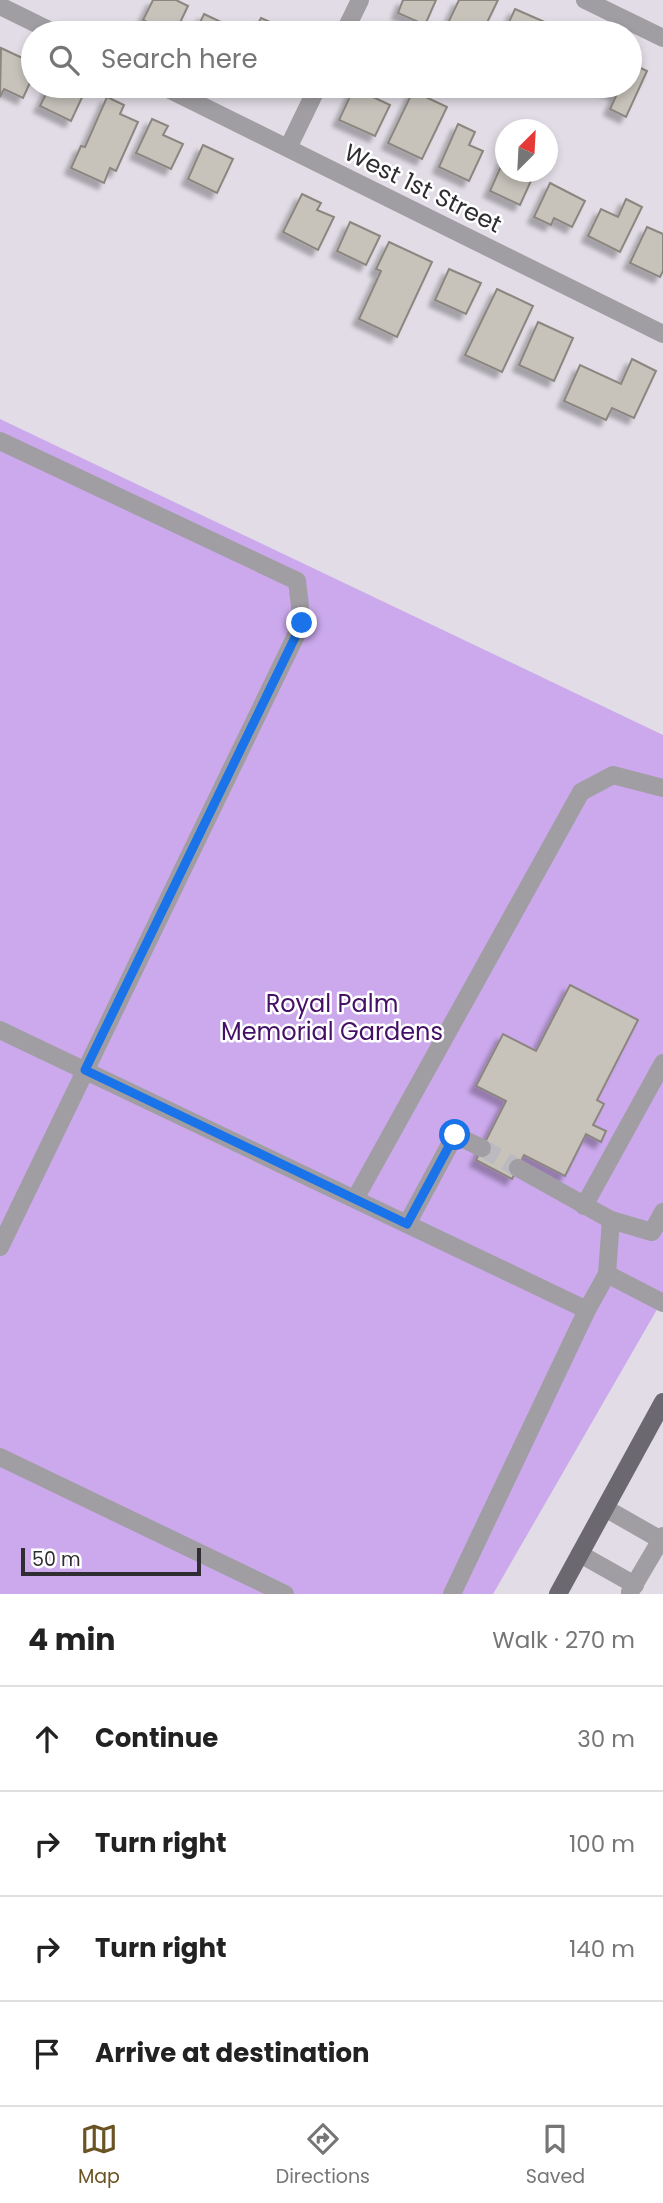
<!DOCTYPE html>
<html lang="en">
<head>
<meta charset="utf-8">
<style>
	:root { --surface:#fff; --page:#f2f2f2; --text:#222; --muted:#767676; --line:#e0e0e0; --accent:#6b5424 }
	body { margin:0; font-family:Poppins,sans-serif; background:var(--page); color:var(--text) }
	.compass { position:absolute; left:495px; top:119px; width:63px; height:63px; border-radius:50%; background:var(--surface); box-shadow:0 4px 10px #0003; rotate:24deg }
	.scale { position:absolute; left:21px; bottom:18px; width:180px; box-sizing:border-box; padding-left:7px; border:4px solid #2f2d31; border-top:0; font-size:19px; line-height:24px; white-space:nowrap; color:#2f2d31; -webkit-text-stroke:5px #fff; paint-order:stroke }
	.stop { position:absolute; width:21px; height:21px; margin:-16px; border:5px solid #1a73e8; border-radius:50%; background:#fff }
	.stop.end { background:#1a73e8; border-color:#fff; box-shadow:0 2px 7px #0008 }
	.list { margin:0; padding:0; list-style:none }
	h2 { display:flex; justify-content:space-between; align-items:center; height:91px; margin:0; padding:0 28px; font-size:30px }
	h2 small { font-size:23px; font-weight:400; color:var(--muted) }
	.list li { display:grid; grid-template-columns:46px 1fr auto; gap:21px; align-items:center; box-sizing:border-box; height:105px; padding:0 28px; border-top:2px solid var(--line) }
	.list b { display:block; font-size:26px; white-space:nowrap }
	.list em { font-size:23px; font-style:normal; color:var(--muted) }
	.icon { flex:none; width:38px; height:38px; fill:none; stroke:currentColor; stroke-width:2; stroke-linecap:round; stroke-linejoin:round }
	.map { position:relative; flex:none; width:663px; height:1594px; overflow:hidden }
	.search { position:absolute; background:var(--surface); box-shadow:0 4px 10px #0003; left:21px; right:21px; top:21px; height:77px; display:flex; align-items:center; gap:18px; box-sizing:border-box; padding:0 24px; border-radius:38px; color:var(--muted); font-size:26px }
	.sheet { height:511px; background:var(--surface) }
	nav { display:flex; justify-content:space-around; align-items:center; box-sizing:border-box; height:98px; border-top:2px solid var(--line); background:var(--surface); font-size:19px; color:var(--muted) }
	nav a { display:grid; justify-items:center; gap:4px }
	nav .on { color:var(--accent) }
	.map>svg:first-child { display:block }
	.green { fill:#cba9ec }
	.building { fill:#c7c3bb; stroke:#8b867f; stroke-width:2; filter:url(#shadow) }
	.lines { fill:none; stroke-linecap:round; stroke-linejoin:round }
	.minor-tunnel { stroke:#bdb9c1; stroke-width:18; stroke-dasharray:18 9; stroke-linecap:butt }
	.minor { stroke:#a09ea2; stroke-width:18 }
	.major { stroke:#6b686f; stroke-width:18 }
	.route { stroke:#1a73e8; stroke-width:9 }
	.labels { text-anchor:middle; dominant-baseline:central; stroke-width:5; stroke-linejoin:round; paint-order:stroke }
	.street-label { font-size:24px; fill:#2f2d31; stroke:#fff }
	.park-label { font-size:24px; fill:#441066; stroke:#fff }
</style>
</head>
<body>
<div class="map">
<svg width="663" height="1594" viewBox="0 0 663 1594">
	<defs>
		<filter id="shadow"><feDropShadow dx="-6" dy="6" stdDeviation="2" flood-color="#0004"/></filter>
	</defs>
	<rect width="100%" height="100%" fill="#e1dce5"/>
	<!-- green -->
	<path class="green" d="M0 419 663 735V1299L493 1594H0Z"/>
	<!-- building -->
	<g class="building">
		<path d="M153 0H176L188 6 175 33H169L143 20Z"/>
		<path d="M403 0H436L425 25 398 13Z"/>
		<path d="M459 0H498L482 33H464L447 25Z"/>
		<path d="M515 9 547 23 542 33H504Z"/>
		<path d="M204 14 240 31 238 33H195Z"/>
		<path d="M261 18 277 25 274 33H253Z"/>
		<path d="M1 48 33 63V76L23 98 4 89 0 97Z"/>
		<path d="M630 63 647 71 626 117 610 109 617 94 601 87 630 86Z"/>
		<path d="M50 86H74L85 91 71 121 40 106Z"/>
		<path d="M354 88 390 105 375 136 339 120Z"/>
		<path d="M413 91 447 107 422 159 388 143Z"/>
		<path d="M107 97 124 105 120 114 138 122 116 171 110 168 104 183 71 168 81 146 85 147Z"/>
		<path d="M152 119 168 126 163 135 183 144 171 169 136 153Z"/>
		<path d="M458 124 475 132 469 145 483 151 469 181 439 167Z"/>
		<path d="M203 145 233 159 217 193 188 179Z"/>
		<path d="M505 157V172H535L520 205 490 191Z"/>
		<path d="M550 183 585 201 572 227 554 218 551 225 534 217Z"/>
		<path d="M302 194 321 203 317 210 334 217 318 250 283 232Z"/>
		<path d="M626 199 642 207 620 252 588 236 601 209 618 217Z"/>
		<path d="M350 222 380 236 366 265 337 251Z"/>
		<path d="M647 227 663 234V271L660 277 630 263Z"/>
		<path d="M389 242 432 262 397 337 359 319 381 271 376 269Z"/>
		<path d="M449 269 481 283 466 314 435 300Z"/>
		<path d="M497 289 533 306 502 372 465 355Z"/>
		<path d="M538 322 573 338 554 381 519 365Z"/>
		<path d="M632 359 656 371 634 418 612 408 606 420 564 401 580 365 621 384Z"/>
		<path d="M570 985 638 1020 597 1100 604 1104 593 1125 606 1131 601 1142 586 1134 565 1176 524 1155 512 1179 476 1160 506 1101 476 1086 503 1034 536 1051Z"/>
	</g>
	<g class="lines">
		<!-- minor-tunnel -->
		<path class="minor-tunnel" d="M482 1148 518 1168"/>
		<!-- minor -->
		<g class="minor">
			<path d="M585 0 663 38"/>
			<path d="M0 6 55 33"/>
			<path d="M344 33 360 0"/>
			<path d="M162 86 663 334"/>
			<path d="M288 148 318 86"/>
			<path d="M0 441 297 581 302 623 0 1247"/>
			<path d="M0 1030 587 1310 452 1594"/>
			<path d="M518 1168 611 1220 607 1274"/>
			<path d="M355 1199 581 792 613 775 663 788"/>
			<path d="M584 1206 663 1063"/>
			<path d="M611 1220 652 1232 663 1212"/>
			<path d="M407 1224 455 1135 482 1148"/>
			<path d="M587 1310 607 1274 663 1303"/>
			<path d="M0 1457 285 1594"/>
			<path d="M605 1508 661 1540"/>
			<path d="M580 1554 635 1585"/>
			<path d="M630 1592 663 1536"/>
		</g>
		<!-- major -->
		<path class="major" d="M558 1594 663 1402"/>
	</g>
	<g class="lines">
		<!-- route -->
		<path class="route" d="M302 623 85 1070 407 1224 455 1135"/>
	</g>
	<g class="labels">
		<!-- street labels -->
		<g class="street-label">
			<text transform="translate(423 188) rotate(26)">West 1st Street</text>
		</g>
		<!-- park labels -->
		<g class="park-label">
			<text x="332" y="1003">Royal Palm<tspan x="332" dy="28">Memorial Gardens</tspan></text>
		</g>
	</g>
</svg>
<svg class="compass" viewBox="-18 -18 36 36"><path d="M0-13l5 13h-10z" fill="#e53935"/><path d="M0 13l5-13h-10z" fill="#767676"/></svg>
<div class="scale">50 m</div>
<div class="stop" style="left:455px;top:1135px"></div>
<div class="stop end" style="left:302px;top:623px"></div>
<div class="search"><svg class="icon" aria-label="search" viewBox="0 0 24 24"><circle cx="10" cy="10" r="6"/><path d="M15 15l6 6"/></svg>Search here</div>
</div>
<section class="sheet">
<h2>4 min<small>Walk · 270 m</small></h2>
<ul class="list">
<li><svg class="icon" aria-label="ahead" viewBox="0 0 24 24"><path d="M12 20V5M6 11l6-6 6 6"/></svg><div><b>Continue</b></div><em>30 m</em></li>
<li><svg class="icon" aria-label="right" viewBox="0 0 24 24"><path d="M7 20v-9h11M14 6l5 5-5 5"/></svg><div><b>Turn right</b></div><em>100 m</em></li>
<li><svg class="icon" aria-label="right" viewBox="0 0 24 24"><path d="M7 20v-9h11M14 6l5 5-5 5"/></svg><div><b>Turn right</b></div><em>140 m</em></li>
<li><svg class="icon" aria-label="arrive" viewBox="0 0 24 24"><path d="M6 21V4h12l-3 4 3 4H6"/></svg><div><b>Arrive at destination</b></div></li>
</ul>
</section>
<nav>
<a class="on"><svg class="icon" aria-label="map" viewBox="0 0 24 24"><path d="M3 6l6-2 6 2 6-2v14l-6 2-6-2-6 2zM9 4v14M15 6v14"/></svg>Map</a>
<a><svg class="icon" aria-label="directions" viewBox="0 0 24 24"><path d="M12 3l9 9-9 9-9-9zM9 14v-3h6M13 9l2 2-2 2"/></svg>Directions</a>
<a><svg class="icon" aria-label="saved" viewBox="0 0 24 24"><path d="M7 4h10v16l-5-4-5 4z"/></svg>Saved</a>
</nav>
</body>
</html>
